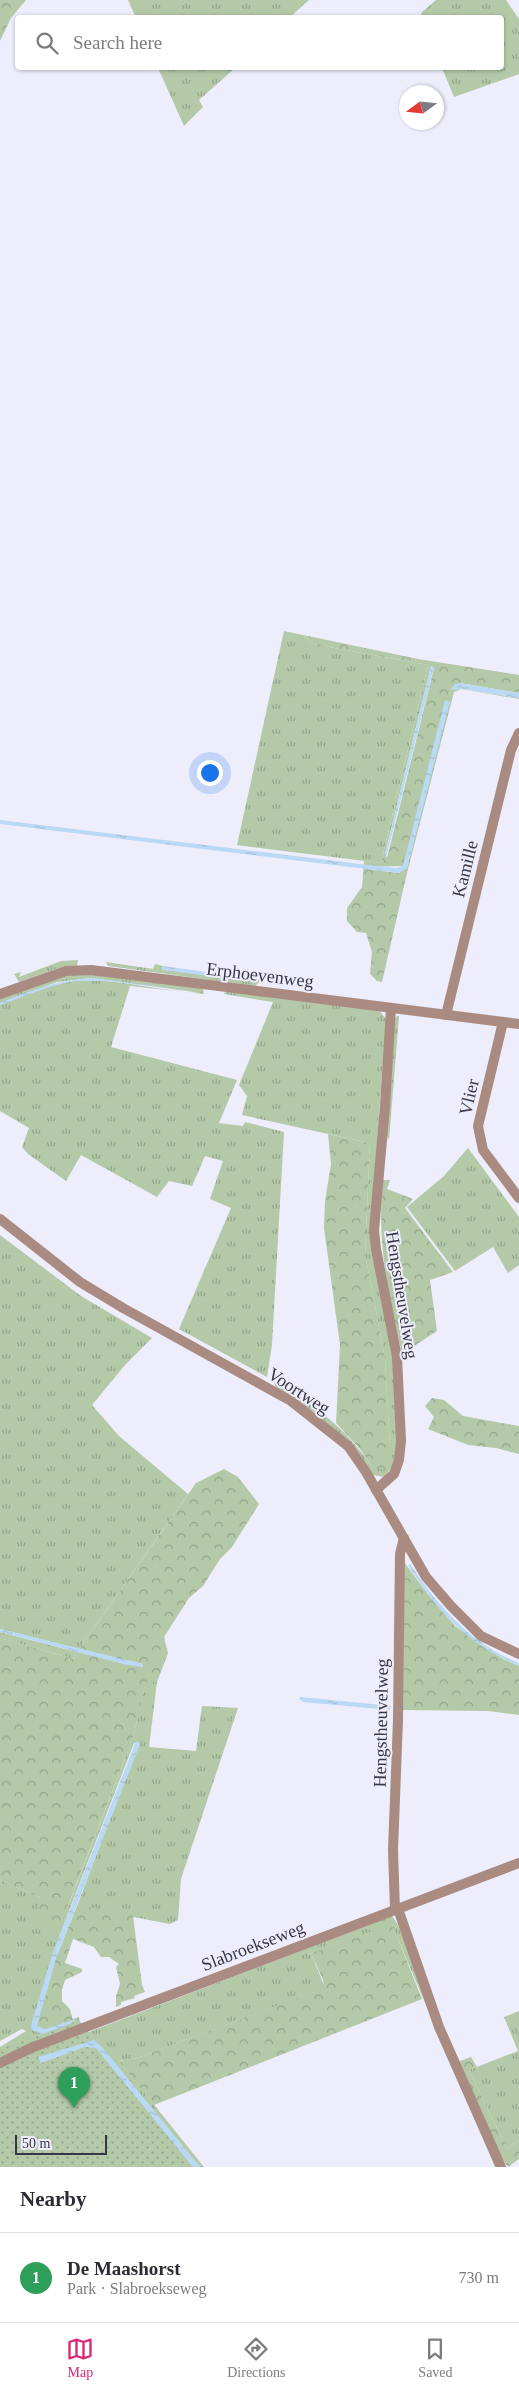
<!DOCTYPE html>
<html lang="en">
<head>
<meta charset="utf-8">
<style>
	:root { --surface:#fff; --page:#f2f2f3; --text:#2b2b33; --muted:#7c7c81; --line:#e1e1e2; --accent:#db2777 }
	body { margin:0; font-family:Georgia,serif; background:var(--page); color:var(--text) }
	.compass { position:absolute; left:399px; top:85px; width:45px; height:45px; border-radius:50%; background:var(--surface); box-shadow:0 1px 4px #0004; rotate:255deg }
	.scale { position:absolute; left:15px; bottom:12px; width:92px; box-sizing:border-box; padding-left:5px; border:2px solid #393745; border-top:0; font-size:14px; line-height:18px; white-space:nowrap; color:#393745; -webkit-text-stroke:4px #eeedfb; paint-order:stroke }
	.you { position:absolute; left:209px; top:772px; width:18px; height:18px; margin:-12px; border:4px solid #fff; border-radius:50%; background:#1a73e8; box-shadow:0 0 0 8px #1a73e833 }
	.badge { display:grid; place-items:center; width:32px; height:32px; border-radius:50%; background:var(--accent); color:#fff; font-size:16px; font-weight:700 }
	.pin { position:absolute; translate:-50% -41px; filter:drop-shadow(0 1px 2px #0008) }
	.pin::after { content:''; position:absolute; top:26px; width:18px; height:15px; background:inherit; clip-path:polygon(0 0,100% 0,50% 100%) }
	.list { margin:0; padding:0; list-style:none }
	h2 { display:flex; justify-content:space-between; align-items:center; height:65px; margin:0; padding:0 20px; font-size:21px }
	h2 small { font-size:16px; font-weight:400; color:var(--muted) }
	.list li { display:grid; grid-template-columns:32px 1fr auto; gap:15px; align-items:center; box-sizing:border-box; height:90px; padding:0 20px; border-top:1px solid var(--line) }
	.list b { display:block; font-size:19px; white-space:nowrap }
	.list p { margin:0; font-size:16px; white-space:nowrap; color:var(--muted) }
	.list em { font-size:16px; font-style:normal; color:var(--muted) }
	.icon { flex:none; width:28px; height:28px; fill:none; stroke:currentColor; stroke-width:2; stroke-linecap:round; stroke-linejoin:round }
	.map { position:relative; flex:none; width:519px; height:2167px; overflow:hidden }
	.search { position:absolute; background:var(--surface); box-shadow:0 1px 4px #0004; left:15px; right:15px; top:15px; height:55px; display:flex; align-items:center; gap:12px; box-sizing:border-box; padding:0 18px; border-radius:5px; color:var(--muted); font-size:19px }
	.sheet { height:155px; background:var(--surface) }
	nav { display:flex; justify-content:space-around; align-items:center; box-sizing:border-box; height:70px; border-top:1px solid var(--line); background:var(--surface); font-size:14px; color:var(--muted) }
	nav a { display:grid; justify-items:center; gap:2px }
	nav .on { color:var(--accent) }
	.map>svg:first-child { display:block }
	.grass { fill:url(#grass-tufts) }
	.forest { fill:url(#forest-crowns); fill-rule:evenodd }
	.park { fill:url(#park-dots) }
	.water { fill:url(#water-ripples) }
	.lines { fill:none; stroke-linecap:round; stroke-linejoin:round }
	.stream { stroke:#bad9f5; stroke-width:4 }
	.street { stroke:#a98b82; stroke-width:10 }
	.labels { text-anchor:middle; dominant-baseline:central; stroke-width:4; stroke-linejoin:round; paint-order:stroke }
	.street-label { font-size:18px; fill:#393745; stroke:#eeedfb }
</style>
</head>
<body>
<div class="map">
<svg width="519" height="2167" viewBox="0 0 519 2167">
	<defs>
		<pattern id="grass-tufts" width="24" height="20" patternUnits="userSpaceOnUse" patternTransform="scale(1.25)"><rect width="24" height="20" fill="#b3c9a8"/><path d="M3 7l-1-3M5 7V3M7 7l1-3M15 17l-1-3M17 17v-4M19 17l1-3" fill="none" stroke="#93a48b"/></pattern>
		<pattern id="forest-crowns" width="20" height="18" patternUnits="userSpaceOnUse" patternTransform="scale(1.25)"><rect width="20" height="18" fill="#b3c9a8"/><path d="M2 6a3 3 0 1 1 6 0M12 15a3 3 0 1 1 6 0" fill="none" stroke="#93a48b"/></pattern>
		<pattern id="park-dots" width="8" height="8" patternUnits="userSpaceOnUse" patternTransform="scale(1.25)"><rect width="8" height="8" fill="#b3c9a8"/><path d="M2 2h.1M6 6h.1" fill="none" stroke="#93a48b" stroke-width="1.8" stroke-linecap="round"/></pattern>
		<pattern id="water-ripples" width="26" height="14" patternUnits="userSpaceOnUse" patternTransform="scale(1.25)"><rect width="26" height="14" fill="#bad9f5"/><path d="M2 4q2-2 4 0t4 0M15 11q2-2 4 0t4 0" fill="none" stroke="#a1bbd3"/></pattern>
	</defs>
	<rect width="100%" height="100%" fill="#eeedfb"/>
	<!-- grass -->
	<g class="grass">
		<path d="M128 0H309L290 17 136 18Z"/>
		<path d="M436 0H506L519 19V74L454 97 442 68H502V18L422 17 421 13Z"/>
		<path d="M158 68H235L199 100 203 107 184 126Z"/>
		<path d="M284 631 303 635 313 644 428 665 381 863 237 845Z"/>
		<path d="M104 959 106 962 153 969 155 964 163 966 162 969 256 982V979L261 980 255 986 108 966Z"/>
		<path d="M78 960 77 966 59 968 19 982 14 974 21 972 19 977 61 961Z"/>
		<path d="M81 973 203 987 204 994 130 986 111 1047 237 1080 219 1123 243 1126 245 1122 284 1132 272 1345 267 1377 179 1329 231 1208 210 1199 223 1161 205 1156 192 1186 169 1181 157 1197 81 1155 66 1181 28 1154 22 1147 29 1128 0 1111V1005C24 996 48 984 74 981 116 977 159 992 201 993L92 978 57 982 0 1003V998L65 976Z"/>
		<path d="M226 991 379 1010 386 1019 373 1197 393 1356 398 1444 393 1466 384 1477 373 1475C345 1435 318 1412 276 1388L274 1382C316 1406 345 1427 373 1468L390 1450 385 1358 365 1253 370 1143 242 1115 247 1096 239 1085 273 1002 224 994Z"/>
		<path d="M397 1016H399L389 1140 387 1136 393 1021Z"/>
		<path d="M468 1148 519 1217V1265L508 1273 493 1247 455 1271 407 1207 444 1176Z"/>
		<path d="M0 1235 81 1296 152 1338 125 1365 92 1405 119 1436 188 1494 79 1649 0 1629Z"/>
		<path d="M0 1632 77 1652 74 1659 0 1638Z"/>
		<path d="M146 1681 157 1682 149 1747 196 1751 202 1706 238 1708 181 1879 178 1920 170 1924 77 1906 139 1743H134L70 1908 67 1909 133 1738Z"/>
		<path d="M0 1880 41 1898 60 1935 33 2020H74L73 2019 79 2017 80 2023 0 2057V2047L26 2031 22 2029 0 2041Z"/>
		<path d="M392 1916 398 1925 498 2167H495L392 1925 311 1953 325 1988 137 2058 119 2061 204 2167H200L94 2040 34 2053Z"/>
		<path d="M519 2011V2140L507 2149 469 2070 518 2051 504 2017Z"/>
	</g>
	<!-- forest -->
	<g class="forest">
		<path d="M0 0H26L11 18 0 41Z"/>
		<path d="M303 635 418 659 519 675V693L460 683 458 689H461L519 698V699L461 689 454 692 407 873 382 982 377 981 370 974 372 952 366 933 357 932 347 921V908L362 887 364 861 381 863 428 665 313 644ZM431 666 434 668 387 858 385 854ZM449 700 407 868 399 873 366 869 365 867 403 866Z"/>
		<path d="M328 1134 370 1143 365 1253 385 1358 390 1450 386 1470 373 1468 360 1449 336 1423 340 1345 324 1228 325 1201 331 1164Z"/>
		<path d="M383 1180H390L387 1189 413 1199 405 1208 453 1272 430 1280 437 1331 402 1354C389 1293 376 1244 383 1180Z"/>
		<path d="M432 1398 444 1400 463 1416 519 1426V1454L496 1448 468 1445 428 1429 434 1417 425 1406Z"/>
		<path d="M224 1469 238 1477 259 1504 232 1547 220 1559 203 1586 189 1598 164 1637 168 1653 157 1682H146L133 1738 67 1908H70L60 1935 58 1931 35 1922 41 1898 0 1880V1638L74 1659 77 1652 143 1667V1664L79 1649 196 1483Z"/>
		<path d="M404 1562 430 1597 455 1626 503 1659 519 1666V1715L488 1711 403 1710Z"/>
		<path d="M79 1905 133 1916 142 1985 145 1992 134 1996 135 1998 121 2002V2005L116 2007V1996L120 1984 116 1967 119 1964 109 1957H101L94 1947 73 1939 65 1963 82 1969V1972L65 1980 62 1990V2001L70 2009 73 2020 41 2029 37 2024 56 1958 77 1906Z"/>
		<path d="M392 1924 422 1999 154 2105 119 2061 137 2058 324 1988 323 1980 311 1953Z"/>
		<path d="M471 2057 477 2067 469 2070 507 2149 519 2140V2159L508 2167 501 2157 457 2062Z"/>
	</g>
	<!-- park -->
	<path class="park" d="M78 2019 196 2167H0V2049Z"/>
	<!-- water -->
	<g class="water">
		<path d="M431 666 434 667 386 858 385 855Z"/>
		<path d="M460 683 519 693V698L461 689 450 690 455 684Z"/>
		<path d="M445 700 450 702 407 868 399 873 366 869V865H368L396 868 403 866Z"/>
		<path d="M0 820 353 863 354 865 350 867 0 824Z"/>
		<path d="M163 966 256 979V982L162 970Z"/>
		<path d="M92 978 202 992 107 981H74L49 987 0 1005V1003C30 990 59 980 92 978Z"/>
		<path d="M410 1564C438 1606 471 1644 519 1663V1666C467 1644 438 1612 408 1565Z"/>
		<path d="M0 1629 143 1664V1667L127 1665 0 1632Z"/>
		<path d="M301 1697 391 1706 390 1710 303 1702 299 1699Z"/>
		<path d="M136 1741 140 1743 139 1747 56 1958 37 2026 45 2029 73 2020 74 2022 43 2034 32 2030 31 2026 52 1955Z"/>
		<path d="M94 2040 102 2047 200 2167H193L96 2048 85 2047 41 2063 38 2057Z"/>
	</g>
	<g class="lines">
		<!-- stream -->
		<path class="stream" d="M350 865 370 867"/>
		<!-- street -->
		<g class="street">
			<path d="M0 994 66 971 91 970 519 1024"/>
			<path d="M446 1015 511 750 519 733"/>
			<path d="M503 1022 478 1126 483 1150 519 1198"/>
			<path d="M0 1219 80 1282 123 1308 291 1401 348 1446 366 1472 426 1577 451 1606 481 1636 519 1654"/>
			<path d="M376 1490 394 1474 399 1460 401 1441 397 1357 376 1249 374 1230 385 1106 391 1008"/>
			<path d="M398 1909 439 2027 501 2167"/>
			<path d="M395 1910 393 1850 398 1720 400 1554 404 1538"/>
			<path d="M0 2063 31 2048 91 2025 519 1863"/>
		</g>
	</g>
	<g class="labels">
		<!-- street labels -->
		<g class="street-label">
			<text transform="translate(465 869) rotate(-76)">Kamille</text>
			<text transform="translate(260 975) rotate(7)">Erphoevenweg</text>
			<text transform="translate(469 1097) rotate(-77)">Vlier</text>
			<text transform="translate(402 1295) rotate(81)">Hengstheuvelweg</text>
			<text transform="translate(299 1391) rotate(33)">Voortweg</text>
			<text transform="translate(381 1723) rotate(-89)">Hengstheuvelweg</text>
			<text transform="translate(253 1946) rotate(-21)">Slabroekseweg</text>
		</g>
	</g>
</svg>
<svg class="compass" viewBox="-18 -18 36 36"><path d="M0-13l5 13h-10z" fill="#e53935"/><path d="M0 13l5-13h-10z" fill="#7c7c81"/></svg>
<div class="scale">50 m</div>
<div class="you"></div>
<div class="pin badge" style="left:74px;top:2108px;background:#2e9e5b">1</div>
<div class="search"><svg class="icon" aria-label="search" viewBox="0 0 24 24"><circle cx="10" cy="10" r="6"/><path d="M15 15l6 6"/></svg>Search here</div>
</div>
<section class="sheet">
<h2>Nearby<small></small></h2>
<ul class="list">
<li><span class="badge" style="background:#2e9e5b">1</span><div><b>De Maashorst</b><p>Park · Slabroekseweg</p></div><em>730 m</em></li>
</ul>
</section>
<nav>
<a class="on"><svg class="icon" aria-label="map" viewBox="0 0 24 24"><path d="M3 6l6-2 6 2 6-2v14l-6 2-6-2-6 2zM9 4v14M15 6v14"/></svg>Map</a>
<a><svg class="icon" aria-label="directions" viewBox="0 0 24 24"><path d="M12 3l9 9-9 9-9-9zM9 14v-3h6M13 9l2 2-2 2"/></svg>Directions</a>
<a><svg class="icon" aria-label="saved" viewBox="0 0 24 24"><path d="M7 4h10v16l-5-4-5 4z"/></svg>Saved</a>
</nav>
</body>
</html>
